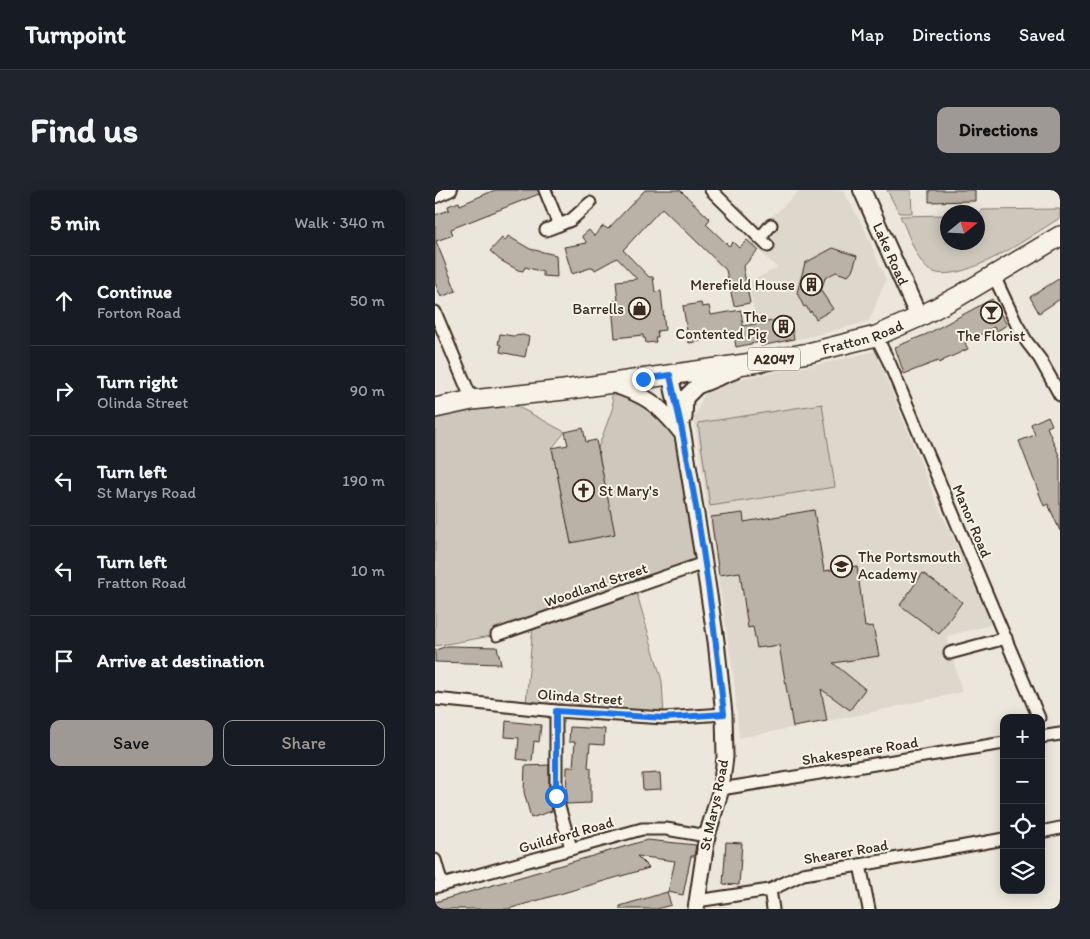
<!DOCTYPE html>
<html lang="en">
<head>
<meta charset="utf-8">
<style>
	:root { --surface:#171b24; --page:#20242c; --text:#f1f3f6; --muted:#9ea1a6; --line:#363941; --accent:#9f9995 }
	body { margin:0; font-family:Itim,sans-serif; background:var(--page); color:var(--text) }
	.controls { position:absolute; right:15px; bottom:15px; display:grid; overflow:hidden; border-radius:10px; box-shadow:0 2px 12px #0003 }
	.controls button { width:45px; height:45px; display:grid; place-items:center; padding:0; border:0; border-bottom:1px solid var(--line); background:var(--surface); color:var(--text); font:25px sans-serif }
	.compass { position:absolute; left:505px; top:15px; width:45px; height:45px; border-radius:50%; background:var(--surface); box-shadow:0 2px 12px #0003; rotate:72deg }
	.stop { position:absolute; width:15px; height:15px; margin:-11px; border:4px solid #1a73e8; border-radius:50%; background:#fff }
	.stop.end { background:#1a73e8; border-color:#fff; box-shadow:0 1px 5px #0008 }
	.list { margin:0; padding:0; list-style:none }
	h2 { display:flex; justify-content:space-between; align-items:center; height:65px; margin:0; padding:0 20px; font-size:21px }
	h2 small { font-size:16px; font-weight:400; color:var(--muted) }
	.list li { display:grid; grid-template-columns:32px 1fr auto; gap:15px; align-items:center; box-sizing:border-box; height:90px; padding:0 20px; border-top:1px solid var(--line) }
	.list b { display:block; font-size:19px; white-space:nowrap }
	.list p { margin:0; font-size:16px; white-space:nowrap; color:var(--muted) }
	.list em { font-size:16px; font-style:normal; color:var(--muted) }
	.actions { display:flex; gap:10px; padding:15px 20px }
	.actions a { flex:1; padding:11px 0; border:1px solid var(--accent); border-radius:10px; text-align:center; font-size:18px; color:var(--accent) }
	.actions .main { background:var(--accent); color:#111 }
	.icon { flex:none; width:28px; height:28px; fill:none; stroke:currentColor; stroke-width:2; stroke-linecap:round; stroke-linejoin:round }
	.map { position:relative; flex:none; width:625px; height:719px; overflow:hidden; border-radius:10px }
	header { display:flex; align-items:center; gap:30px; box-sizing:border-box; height:70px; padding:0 25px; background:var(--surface); border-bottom:1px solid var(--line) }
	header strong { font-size:24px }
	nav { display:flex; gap:28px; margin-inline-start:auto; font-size:18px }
	.intro { display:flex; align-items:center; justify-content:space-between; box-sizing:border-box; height:120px; padding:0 30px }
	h1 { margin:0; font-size:35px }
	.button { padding:12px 22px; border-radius:10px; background:var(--accent); color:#111; font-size:18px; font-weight:700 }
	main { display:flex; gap:30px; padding:0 30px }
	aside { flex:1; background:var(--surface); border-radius:10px; box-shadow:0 2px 12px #0003 }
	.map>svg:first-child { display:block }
	.built { fill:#ddd7cc }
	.green { fill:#cec8bc; stroke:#84796d }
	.building { fill:#bab2a7; stroke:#3b2a1e }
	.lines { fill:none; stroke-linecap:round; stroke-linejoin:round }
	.minor-casing { stroke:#3b2a1e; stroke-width:15 }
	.tertiary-casing { stroke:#3b2a1e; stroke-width:19 }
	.secondary-casing { stroke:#3b2a1e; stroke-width:20 }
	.primary-casing { stroke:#3b2a1e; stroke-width:22 }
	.minor { stroke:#f7f3e8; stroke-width:11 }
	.tertiary { stroke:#f7f3e8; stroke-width:15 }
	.secondary { stroke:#f7f3e8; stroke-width:16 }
	.primary { stroke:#f7f3e8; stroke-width:19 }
	.route { stroke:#1a73e8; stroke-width:6 }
	.labels { text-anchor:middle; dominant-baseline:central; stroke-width:4; stroke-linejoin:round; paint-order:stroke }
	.shield { fill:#f7f3e8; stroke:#73665b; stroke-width:1 }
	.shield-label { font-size:14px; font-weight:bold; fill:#3b2a1e }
	.street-label { font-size:15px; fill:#3b2a1e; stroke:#f7f3e8 }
	.poi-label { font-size:15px; fill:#3b2a1e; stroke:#f7f3e8; text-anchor:end }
</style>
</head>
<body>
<header>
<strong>Turnpoint</strong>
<nav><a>Map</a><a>Directions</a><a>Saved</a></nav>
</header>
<div class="intro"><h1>Find us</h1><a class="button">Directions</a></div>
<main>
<aside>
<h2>5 min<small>Walk · 340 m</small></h2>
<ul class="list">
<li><svg class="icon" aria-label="ahead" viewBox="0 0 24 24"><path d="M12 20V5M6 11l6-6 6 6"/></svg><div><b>Continue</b><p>Forton Road</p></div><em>50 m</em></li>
<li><svg class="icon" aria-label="right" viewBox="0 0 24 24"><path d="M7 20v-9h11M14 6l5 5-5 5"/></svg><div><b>Turn right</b><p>Olinda Street</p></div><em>90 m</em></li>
<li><svg class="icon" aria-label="left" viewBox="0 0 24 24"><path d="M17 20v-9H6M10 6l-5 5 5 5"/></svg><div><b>Turn left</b><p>St Marys Road</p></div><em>190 m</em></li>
<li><svg class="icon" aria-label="left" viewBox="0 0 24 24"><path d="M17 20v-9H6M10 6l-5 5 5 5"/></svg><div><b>Turn left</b><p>Fratton Road</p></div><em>10 m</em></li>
<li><svg class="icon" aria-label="arrive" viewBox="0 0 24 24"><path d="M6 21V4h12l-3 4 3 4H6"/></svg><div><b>Arrive at destination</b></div></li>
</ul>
<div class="actions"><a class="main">Save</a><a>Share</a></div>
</aside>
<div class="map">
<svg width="625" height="719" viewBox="0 0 625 719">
	<rect width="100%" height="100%" fill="#ece7dc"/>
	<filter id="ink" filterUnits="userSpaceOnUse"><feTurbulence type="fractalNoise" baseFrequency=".02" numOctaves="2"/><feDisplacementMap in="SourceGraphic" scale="10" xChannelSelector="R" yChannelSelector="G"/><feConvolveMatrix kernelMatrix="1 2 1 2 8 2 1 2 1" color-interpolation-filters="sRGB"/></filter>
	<g filter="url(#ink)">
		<!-- built -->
		<g class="built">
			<path d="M365 0H408L430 40 451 90 434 131 387 144 326 156 313 92 342 78 313 50Z"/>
			<path d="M440 161 504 318 559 434 512 446 527 502 419 526 304 548 299 489 259 228 271 200 302 189 391 173Z"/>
		</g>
		<!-- green -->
		<g class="green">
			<path d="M452 0H476L477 23H464Z"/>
			<path d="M625 19V28C598 44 525 98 494 80 482 72 472 40 465 26L512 25V52H542L543 24H545L546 20Z"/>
			<path d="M175 194 201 202 248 245 269 373 62 445 0 456V220L65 207 130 242 117 258 136 352 179 344 163 258 178 217Z"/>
			<path d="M387 214 400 297 275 316 263 233Z"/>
			<path d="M202 404 227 491 229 528 128 512 117 521 91 513 98 436Z"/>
		</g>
		<!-- building -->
		<g class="building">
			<path d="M60 0H103L104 4 16 39 18 45 1 51 21 101 6 107 0 93V25L14 20 13 16 24 12 25 15Z"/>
			<path d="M210 0H245L275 29 271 34 294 56 298 52 304 58 312 50 323 60 308 77 315 113 299 116 291 80 227 18 188 60 214 87H218L220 102 226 101 230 140 222 141 223 147H220L221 152 211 153 210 148H208V145L180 148 177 116 179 115 178 111H183L181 91 202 89 182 68 160 80 158 77 137 84 129 57 152 53 147 46 154 40 159 46 168 36 173 39Z"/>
			<path d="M494 0H540V11L494 12Z"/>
			<path d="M73 46 95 59 121 65 122 87 108 86V82L90 77 88 81 83 80 65 70 55 61 67 48 70 51Z"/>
			<path d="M398 58 422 66 418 79 417 80 413 86 401 82 390 88 386 101 398 119 381 129 376 121 375 123 371 116 369 117 362 103 370 73Z"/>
			<path d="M625 88V109L604 123 595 107Z"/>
			<path d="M557 109 572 135 562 141 559 137 530 153 533 159 509 170 504 173 503 171 469 184 460 157 492 144Z"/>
			<path d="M266 113 267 117 274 116 276 125 306 120 308 136 355 128 359 149 326 156 325 152 301 157 299 145 254 153 248 116Z"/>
			<path d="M65 144 78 146 88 145 94 147 90 167 65 162 66 155 63 154Z"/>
			<path d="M613 226 617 235 612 237 625 268V341L613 314 609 316 584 251 600 245 596 234Z"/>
			<path d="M148 238 151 252 161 250 180 344 136 353 117 258 133 255 130 242Z"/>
			<path d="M379 320 389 381 422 376 430 437 438 436 444 466 398 473 430 499 415 520 386 499 392 531 358 537 344 455 322 458 318 437 313 438 305 382 284 385 276 327 308 323 309 332Z"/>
			<path d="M488 383 527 412 504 444 465 415Z"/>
			<path d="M13 456 62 457 66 474 0 472V460Z"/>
			<path d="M71 531 106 535 104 552 99 551 97 571 82 569 84 548 70 547Z"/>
			<path d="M135 537 170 539 169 555 155 554 153 577 156 578V613L131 614 132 577H138L140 552H134Z"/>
			<path d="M114 575V606L117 621 96 628 89 602 90 576Z"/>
			<path d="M225 583 226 599 208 600 207 584Z"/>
			<path d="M212 650 261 655 259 666H256L248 705 233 702 240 671 202 666 214 678 73 719H0V712Z"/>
			<path d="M291 652 307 653 304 695 288 694Z"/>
			<path d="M232 702 236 715 222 719H185V716Z"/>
		</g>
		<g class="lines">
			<defs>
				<g id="minor">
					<path d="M110 0 124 35 136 30 155 13"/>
					<path d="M276 0 333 56"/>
					<path d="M0 7 16 0"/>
					<path d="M111 40 124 35"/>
					<path d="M325 48 336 35"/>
					<path d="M559 86 581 133 592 152 605 169 625 205"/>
					<path d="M0 122 37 210"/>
					<path d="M441 146 454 172 604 528"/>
					<path d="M62 445 269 373"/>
					<path d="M515 463 571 448"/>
					<path d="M0 509 121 521 229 528 289 524"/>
					<path d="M121 521V606L136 658"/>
					<path d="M606 547 625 544"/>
					<path d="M286 599 569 553"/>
					<path d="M606 642 625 638"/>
					<path d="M0 670 7 695"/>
					<path d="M425 675 434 719"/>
					<path d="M0 697 207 639H231L272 646"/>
					<path d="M335 700 338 719"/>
					<path d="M262 711 335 700 368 684 425 675 569 649"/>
				</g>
				<g id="tertiary">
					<path d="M235 185 248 245 269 373 281 451 289 524 290 567 286 599 272 646 261 719"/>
					<path d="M176 194C209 204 224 214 246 242"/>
					<path d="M249 228 250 208 262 196 299 181"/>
				</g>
				<g id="secondary">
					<path id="s1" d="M427 0 484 127"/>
				</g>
				<g id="primary">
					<path id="s2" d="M0 218 37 210 129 200 324 172 373 163 441 146 484 127 524 106 625 46"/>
				</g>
			</defs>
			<!-- minor casing -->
			<use href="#minor" class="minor-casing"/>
			<!-- tertiary casing -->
			<use href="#tertiary" class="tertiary-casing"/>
			<!-- secondary casing -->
			<use href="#secondary" class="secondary-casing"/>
			<!-- primary casing -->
			<use href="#primary" class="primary-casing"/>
			<!-- minor -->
			<use href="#minor" class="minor"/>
			<!-- tertiary -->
			<use href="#tertiary" class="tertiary"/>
			<!-- secondary -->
			<use href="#secondary" class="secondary"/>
			<!-- primary -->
			<use href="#primary" class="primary"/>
		</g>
	</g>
	<g class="lines" filter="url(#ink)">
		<!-- route -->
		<path class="route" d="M121 606V521L229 528 289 524C279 431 266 337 248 245 244 225 239 205 235 185L208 189"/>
	</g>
	<!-- icons -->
	<defs>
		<symbol id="building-ring" viewBox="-11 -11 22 22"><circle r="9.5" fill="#f7f3e8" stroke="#3b2a1e" stroke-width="1.5"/><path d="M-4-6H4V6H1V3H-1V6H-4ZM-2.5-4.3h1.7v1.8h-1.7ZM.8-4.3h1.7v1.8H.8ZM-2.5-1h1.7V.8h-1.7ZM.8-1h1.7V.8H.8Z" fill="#3b2a1e"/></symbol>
		<symbol id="shop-ring" viewBox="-11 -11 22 22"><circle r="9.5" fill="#f7f3e8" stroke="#3b2a1e" stroke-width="1.5"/><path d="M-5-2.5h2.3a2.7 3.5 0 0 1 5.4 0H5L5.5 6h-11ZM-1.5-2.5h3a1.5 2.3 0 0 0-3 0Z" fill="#3b2a1e"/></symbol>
		<symbol id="bar-ring" viewBox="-11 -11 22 22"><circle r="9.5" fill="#f7f3e8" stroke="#3b2a1e" stroke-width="1.5"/><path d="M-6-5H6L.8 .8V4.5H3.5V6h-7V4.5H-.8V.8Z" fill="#3b2a1e"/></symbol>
		<symbol id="church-ring" viewBox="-11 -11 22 22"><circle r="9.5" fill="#f7f3e8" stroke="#3b2a1e" stroke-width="1.5"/><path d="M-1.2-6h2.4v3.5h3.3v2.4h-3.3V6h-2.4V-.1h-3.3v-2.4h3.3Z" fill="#3b2a1e"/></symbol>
		<symbol id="school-ring" viewBox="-11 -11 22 22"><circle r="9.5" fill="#f7f3e8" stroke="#3b2a1e" stroke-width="1.5"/><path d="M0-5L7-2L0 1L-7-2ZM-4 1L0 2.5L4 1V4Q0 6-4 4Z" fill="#3b2a1e"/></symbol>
	</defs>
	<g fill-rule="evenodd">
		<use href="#building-ring" x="364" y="82" width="25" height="25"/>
		<use href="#shop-ring" x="192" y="106" width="25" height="25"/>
		<use href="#bar-ring" x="544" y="110" width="25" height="25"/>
		<use href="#building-ring" x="336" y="124" width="25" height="25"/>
		<use href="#church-ring" x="136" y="288" width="25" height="25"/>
		<use href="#school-ring" x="394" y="364" width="25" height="25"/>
	</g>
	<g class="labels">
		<!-- shield labels -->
		<rect class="shield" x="313" y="157.5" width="52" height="23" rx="4"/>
		<g class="shield-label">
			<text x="339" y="169">A2047</text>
		</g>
		<!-- street labels -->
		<g class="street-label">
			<text stroke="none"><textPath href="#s1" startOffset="70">Lake Road</textPath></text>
			<text stroke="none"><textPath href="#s2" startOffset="434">Fratton Road</textPath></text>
			<text transform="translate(537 331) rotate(67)">Manor Road</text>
			<text transform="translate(161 395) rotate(-19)">Woodland Street</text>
			<text transform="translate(145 507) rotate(4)">Olinda Street</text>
			<text transform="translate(425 561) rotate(-9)">Shakespeare Road</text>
			<text transform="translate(279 615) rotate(-78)">St Marys Road</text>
			<text transform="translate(131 645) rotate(-16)">Guildford Road</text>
			<text transform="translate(411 662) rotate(-10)">Shearer Road</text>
		</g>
		<!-- poi labels -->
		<g class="poi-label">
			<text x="360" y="95">Merefield House</text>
			<text x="189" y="119">Barrells</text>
			<text x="332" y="127">The<tspan x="332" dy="17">Contented Pig</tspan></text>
			<text x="556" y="146" text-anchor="middle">The Florist</text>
			<text x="164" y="301" text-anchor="start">St Mary's</text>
			<text x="423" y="367" text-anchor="start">The Portsmouth<tspan x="423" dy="17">Academy</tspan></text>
		</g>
	</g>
</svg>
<div class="controls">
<button>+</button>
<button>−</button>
<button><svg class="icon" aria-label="locate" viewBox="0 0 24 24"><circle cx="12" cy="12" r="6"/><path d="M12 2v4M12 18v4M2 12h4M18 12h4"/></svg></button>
<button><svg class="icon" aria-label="layers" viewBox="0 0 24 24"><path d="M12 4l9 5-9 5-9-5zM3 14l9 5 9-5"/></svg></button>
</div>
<svg class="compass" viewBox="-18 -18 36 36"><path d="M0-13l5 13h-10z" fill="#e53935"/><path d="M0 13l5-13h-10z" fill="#9ea1a6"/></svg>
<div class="stop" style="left:121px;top:606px"></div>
<div class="stop end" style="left:208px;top:189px"></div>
</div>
</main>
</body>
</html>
